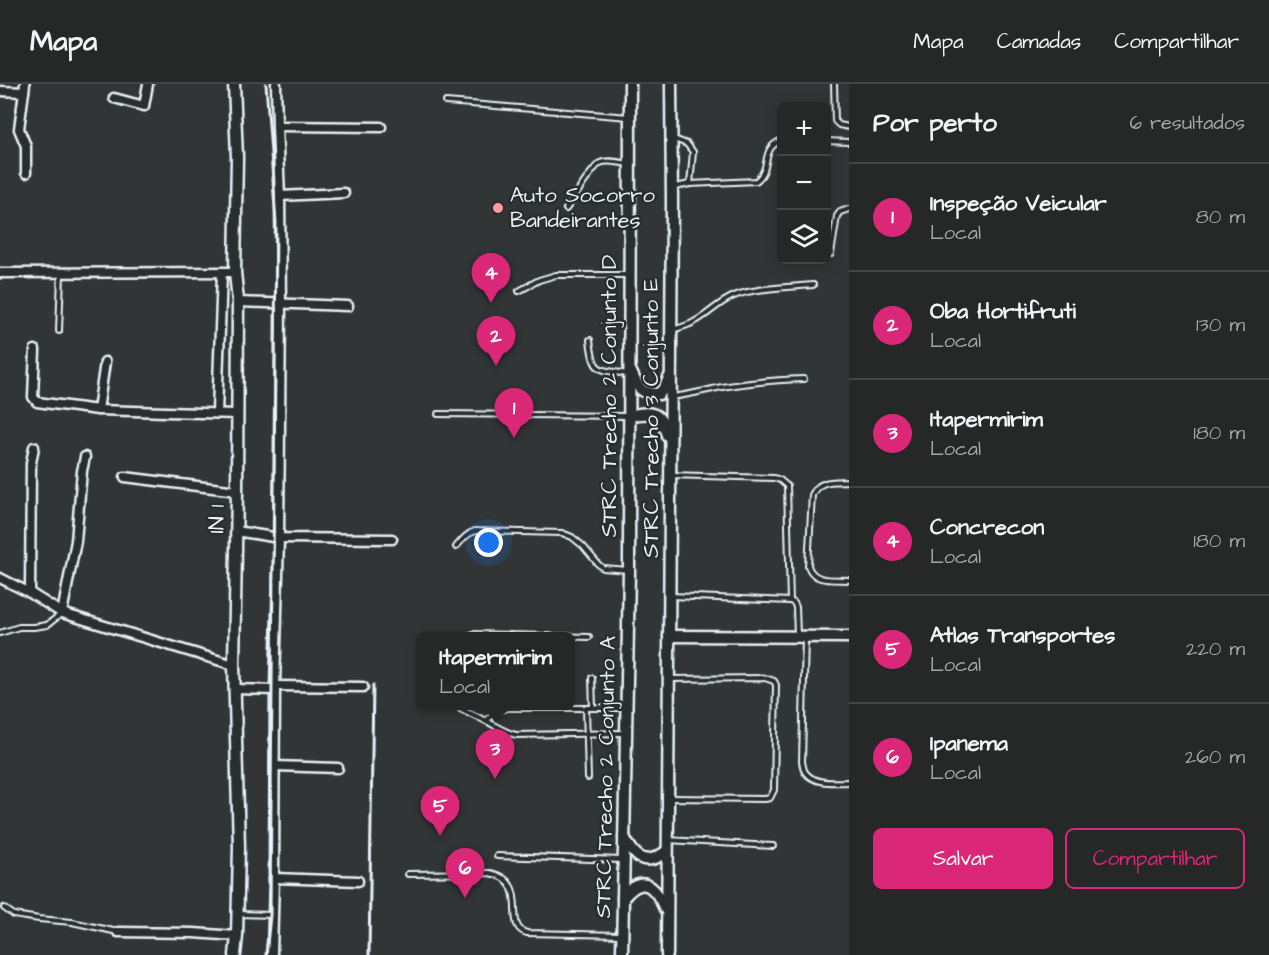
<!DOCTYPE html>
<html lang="pt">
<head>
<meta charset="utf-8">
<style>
	:root { --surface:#262828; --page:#323434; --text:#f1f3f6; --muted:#a4a6a8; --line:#424445; --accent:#db2777 }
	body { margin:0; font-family:"Architects Daughter",sans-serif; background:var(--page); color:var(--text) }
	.controls { position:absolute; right:18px; top:18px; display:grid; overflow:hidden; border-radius:9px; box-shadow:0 3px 15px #0003 }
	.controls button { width:54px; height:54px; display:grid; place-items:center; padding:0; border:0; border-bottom:2px solid var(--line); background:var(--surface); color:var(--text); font:30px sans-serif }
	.you { position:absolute; left:489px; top:459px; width:21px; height:21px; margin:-15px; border:4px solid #fff; border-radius:50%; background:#1a73e8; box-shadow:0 0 0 9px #1a73e833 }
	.badge { display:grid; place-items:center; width:39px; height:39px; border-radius:50%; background:var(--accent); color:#fff; font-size:20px; font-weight:700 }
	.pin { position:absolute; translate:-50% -50px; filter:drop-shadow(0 2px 3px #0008) }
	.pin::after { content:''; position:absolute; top:32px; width:21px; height:18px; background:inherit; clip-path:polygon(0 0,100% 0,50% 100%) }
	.popup { position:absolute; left:416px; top:548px; width:159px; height:78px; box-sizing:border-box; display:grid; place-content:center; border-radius:9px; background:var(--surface); filter:drop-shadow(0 2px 4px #0005); font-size:20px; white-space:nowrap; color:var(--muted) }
	.popup b { font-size:22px; color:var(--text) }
	.popup::after { content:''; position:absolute; left:50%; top:100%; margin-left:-12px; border:12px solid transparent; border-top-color:var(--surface) }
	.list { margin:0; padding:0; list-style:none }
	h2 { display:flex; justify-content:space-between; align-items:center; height:78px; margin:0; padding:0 24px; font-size:26px }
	h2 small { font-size:20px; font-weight:400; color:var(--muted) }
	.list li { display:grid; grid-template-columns:39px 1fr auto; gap:18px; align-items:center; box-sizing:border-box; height:108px; padding:0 24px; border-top:2px solid var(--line) }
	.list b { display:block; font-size:22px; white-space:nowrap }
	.list p { margin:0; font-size:20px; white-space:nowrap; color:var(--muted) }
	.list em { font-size:20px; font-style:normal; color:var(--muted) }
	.actions { display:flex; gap:12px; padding:18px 24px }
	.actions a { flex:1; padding:14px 0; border:2px solid var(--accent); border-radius:9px; text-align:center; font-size:21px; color:var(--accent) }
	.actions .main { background:var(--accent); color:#fff }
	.icon { flex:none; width:33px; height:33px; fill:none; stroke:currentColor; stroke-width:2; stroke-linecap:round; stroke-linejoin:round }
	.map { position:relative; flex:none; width:849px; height:871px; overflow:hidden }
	header { display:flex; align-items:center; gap:36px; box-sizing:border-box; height:84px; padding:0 30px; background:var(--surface); border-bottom:2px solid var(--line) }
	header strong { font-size:28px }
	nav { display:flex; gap:33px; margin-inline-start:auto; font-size:21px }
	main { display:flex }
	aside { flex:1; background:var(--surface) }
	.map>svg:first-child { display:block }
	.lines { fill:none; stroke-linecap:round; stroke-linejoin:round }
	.service-casing { stroke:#e8f1f8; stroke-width:8 }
	.minor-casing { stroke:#e8f1f8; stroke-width:13 }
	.tertiary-casing { stroke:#e8f1f8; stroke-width:15 }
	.service { stroke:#2a2d2e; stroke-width:4 }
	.minor { stroke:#2a2d2e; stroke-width:8 }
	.tertiary { stroke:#2a2d2e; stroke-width:10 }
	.rail { stroke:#e8f1f8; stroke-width:3 }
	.poi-dot { fill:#ff9aa2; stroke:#2a2d2e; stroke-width:2 }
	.labels { text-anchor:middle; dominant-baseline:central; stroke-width:5; stroke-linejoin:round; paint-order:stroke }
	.poi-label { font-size:22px; fill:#e8f1f8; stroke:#2a2d2e; text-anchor:start }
	.street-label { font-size:22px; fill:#e8f1f8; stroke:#2a2d2e }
</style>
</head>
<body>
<header>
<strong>Mapa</strong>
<nav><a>Mapa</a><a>Camadas</a><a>Compartilhar</a></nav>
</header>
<main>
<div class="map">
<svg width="849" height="871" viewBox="0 0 849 871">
	<rect width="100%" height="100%" fill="#323536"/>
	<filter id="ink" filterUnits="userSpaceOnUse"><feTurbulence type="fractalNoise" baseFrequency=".0167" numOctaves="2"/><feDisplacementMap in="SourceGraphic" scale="12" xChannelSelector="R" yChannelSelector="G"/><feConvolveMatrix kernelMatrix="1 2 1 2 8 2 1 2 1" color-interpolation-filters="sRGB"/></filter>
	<g filter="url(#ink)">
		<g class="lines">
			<defs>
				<g id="service">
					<path d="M834 0 835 37 839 41 849 43"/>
					<path d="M446 18 629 33"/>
					<path d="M674 55 687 60 693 68 690 100"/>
					<path d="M826 57 849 58"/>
					<path d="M675 103 690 100 756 97C773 84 759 65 782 56"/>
					<path d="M566 125C573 116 592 84 600 79 608 75 621 79 629 80"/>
					<path d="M831 170 837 132 840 128 849 125"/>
					<path d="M519 207 539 196 556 191H628"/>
					<path d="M672 246C679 244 687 242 694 238 708 231 719 218 734 212 753 204 791 203 813 201"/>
					<path d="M59 247 61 190"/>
					<path d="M590 256C594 289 597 285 627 290"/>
					<path d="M671 313C691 311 709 305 728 302 753 298 778 296 804 295"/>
					<path d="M438 330 629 332"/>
					<path d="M670 391 774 394 780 396 787 402 790 517 794 519 796 523 797 551"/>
					<path d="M849 397C834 398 819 395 812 411L808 482C814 499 833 495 849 496"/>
					<path d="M456 463C462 456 466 450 475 447L562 449 572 453 583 462 598 480 603 484 628 486"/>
					<path d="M671 512 790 517"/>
					<path d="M0 549 19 543H34L47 541 61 530"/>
					<path d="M470 552 475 550 589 553"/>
					<path d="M805 553 802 678C803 681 803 685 805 688 814 701 835 698 849 698"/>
					<path d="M592 594 593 624"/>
					<path d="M457 622C465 628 475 631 484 636 495 641 503 648 516 651L625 649"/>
					<path d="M586 624 588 694"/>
					<path d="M486 636 497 627 507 624H625"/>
					<path d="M669 714 765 715 770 714 774 706 776 601 774 597 765 594 669 595"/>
					<path d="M668 756 773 762"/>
					<path d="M497 772 623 776"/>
					<path d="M408 790 490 789C533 798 501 843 527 849L622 851"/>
					<path d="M4 824 14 831 39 835 72 838 118 848"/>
					<path d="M239 830 273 831"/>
				</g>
				<g id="minor">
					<path d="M25 0 19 45 26 62V89"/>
					<path d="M0 7 24 8"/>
					<path d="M114 14 144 22 148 0"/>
					<path d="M277 42 381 43"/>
					<path d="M280 112 344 109"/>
					<path d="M0 189 235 188"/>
					<path d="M238 218 348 222"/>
					<path d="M35 266 33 313 37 318 98 326 236 330"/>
					<path d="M98 326 105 278"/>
					<path d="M217 329 222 188"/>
					<path d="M125 393 237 407"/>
					<path d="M236 447 279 454 392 455"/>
					<path d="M0 494 30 509 62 529 234 581"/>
					<path d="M30 509 31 379 34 363"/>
					<path d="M62 529 76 457 82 387 85 373"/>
					<path d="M275 602 363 603"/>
					<path d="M235 605 275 606"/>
					<path d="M275 682 338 684"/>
					<path d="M274 794 358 797"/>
					<path d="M118 848 193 849 237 852"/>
					<path d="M272 871 274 794 275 602 279 454 281 220 280 112 277 42 276 0"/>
				</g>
				<g id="tertiary">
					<path d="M234 0 237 73 235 188 238 218 237 407 234 581 239 763 237 852 235 871"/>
					<path d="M631 288C638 304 640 310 659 310L665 303 669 294"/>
					<path d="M629 332C652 327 660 327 667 351"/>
					<path d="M669 552 849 553"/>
					<path d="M624 753C635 774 645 784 667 767"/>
					<path d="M623 814C643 789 655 802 665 825"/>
					<path d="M622 871 629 487 630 0"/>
					<path d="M667 871 672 117 671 0"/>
				</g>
			</defs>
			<!-- service casing -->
			<use href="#service" class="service-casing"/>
			<!-- minor casing -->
			<use href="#minor" class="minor-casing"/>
			<!-- tertiary casing -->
			<use href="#tertiary" class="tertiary-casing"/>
			<!-- service -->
			<use href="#service" class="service"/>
			<!-- minor -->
			<use href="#minor" class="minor"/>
			<!-- tertiary -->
			<use href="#tertiary" class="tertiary"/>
			<!-- rail -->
			<g class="rail">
				<path d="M266 871 270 831 276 138 266 0"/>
				<path d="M369 871 373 601"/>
			</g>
		</g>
	</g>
	<!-- markers -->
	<circle class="poi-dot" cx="498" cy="124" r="6"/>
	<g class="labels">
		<!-- poi labels -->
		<g class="poi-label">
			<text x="510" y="111">Auto Socorro<tspan x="510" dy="25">Bandeirantes</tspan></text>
		</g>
		<!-- street labels -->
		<g class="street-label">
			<text transform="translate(609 312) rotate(-90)">STRC Trecho 2 Conjunto D</text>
			<text transform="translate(651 334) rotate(-90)">STRC Trecho 3 Conjunto E</text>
			<text transform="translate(217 435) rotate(-89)">IN 1</text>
			<text transform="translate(606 693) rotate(-89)">STRC Trecho 2 Conjunto A</text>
		</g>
	</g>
</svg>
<div class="controls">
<button>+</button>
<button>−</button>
<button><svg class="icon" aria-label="layers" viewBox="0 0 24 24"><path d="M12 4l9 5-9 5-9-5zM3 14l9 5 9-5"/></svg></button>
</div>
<div class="you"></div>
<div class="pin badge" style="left:514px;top:354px">1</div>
<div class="pin badge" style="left:496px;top:282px">2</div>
<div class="pin badge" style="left:495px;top:695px">3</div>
<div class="popup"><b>Itapermirim</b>Local</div>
<div class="pin badge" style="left:491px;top:219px">4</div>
<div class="pin badge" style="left:440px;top:752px">5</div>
<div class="pin badge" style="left:465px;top:814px">6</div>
</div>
<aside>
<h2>Por perto<small>6 resultados</small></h2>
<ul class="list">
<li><span class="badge">1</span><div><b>Inspeção Veicular</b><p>Local</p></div><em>80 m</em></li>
<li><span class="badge">2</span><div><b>Oba Hortifruti</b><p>Local</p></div><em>130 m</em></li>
<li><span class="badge">3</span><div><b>Itapermirim</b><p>Local</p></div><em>180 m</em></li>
<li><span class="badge">4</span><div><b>Concrecon</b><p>Local</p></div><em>180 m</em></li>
<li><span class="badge">5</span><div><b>Atlas Transportes</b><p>Local</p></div><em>220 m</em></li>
<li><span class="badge">6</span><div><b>Ipanema</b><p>Local</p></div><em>260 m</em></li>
</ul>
<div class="actions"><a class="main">Salvar</a><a>Compartilhar</a></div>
</aside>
</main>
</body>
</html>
